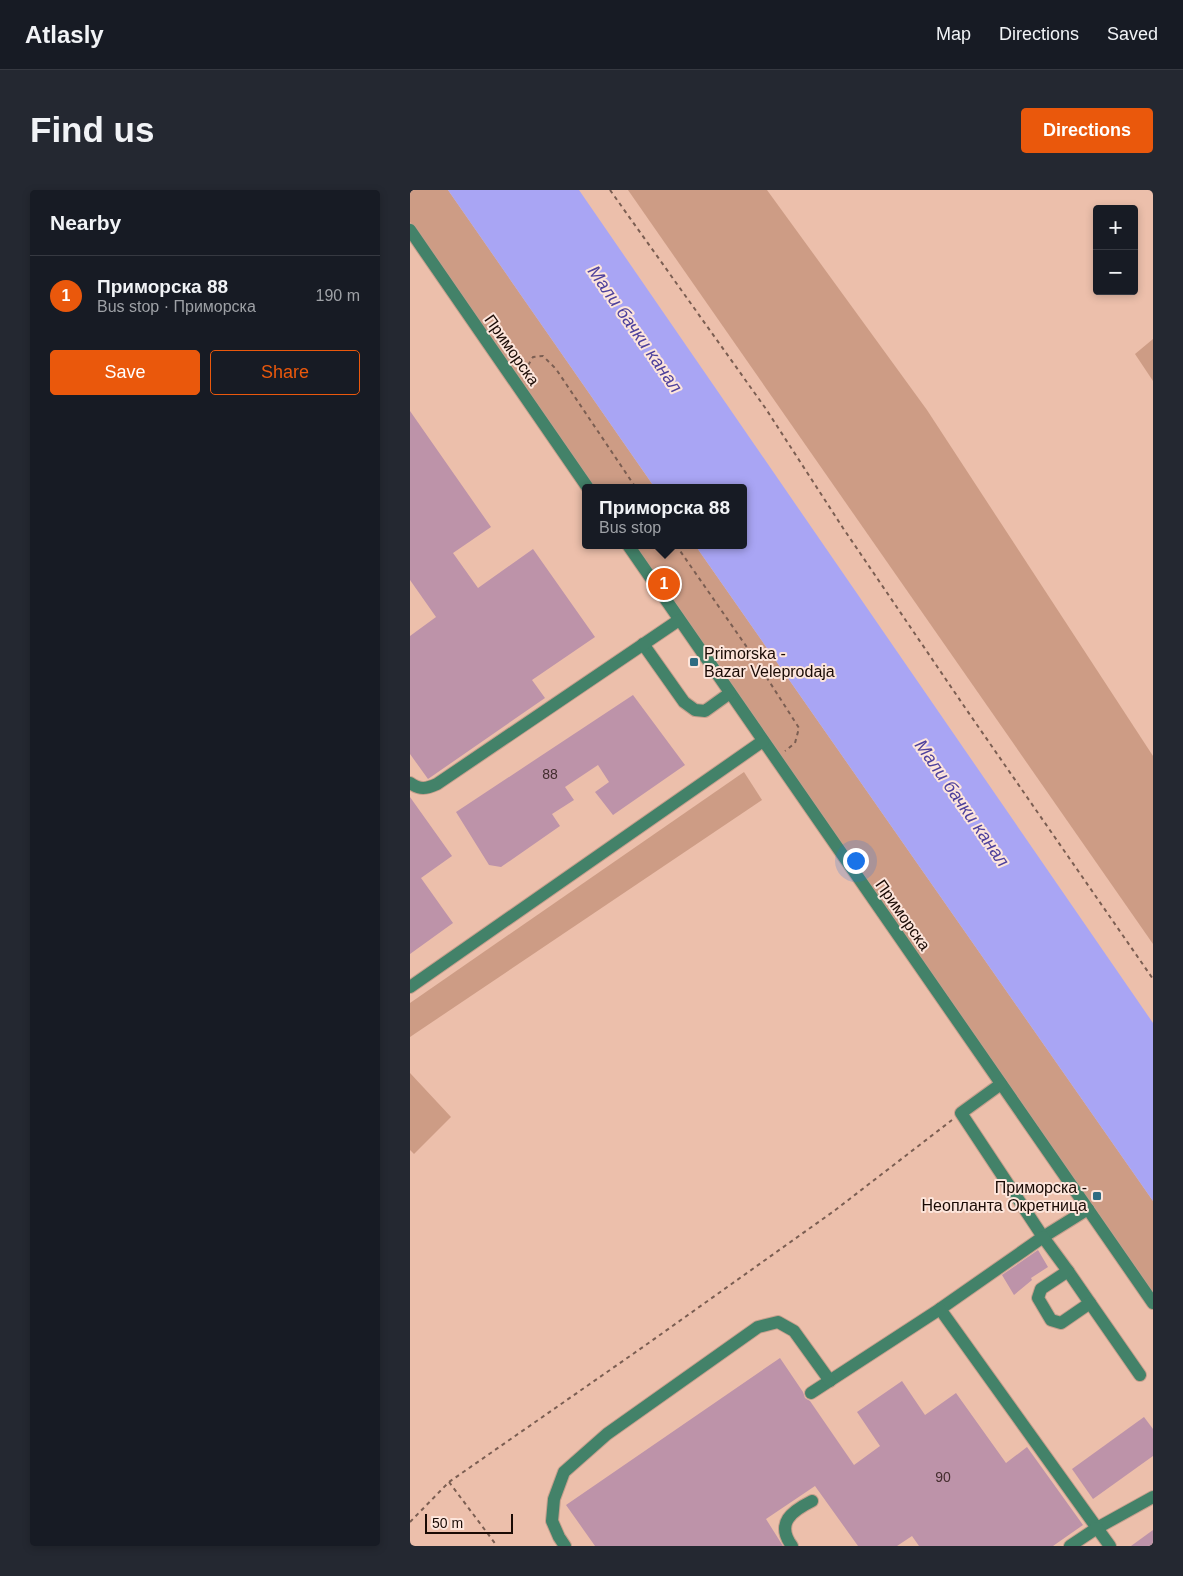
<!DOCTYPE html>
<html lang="en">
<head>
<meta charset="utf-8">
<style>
	:root { --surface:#171b24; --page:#242831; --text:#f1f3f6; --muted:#9ea1a6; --line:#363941; --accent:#ea580c }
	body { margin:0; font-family:Helvetica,sans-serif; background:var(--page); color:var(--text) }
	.controls { position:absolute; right:15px; top:15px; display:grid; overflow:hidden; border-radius:5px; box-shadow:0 2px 8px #0003 }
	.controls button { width:45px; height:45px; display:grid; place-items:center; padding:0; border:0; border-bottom:1px solid var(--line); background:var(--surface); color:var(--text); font:25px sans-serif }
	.scale { position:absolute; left:15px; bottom:12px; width:88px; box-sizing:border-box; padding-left:5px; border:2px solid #1a0b05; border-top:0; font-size:14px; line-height:18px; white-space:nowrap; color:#1a0b05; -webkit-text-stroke:4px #fde5db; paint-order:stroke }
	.you { position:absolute; left:445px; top:670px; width:18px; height:18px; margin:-12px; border:4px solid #fff; border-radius:50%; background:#1a73e8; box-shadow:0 0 0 8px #1a73e833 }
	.badge { display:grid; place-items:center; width:32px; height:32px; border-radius:50%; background:var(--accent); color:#fff; font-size:16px; font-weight:700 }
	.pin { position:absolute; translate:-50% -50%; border:2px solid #fff; box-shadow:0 1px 5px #0006 }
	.popup { position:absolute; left:172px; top:294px; width:165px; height:65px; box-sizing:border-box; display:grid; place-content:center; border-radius:5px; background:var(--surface); filter:drop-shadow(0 1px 4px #0005); font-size:16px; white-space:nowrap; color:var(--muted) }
	.popup b { font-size:19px; color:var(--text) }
	.popup::after { content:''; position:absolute; left:50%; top:100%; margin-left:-10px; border:10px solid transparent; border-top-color:var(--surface) }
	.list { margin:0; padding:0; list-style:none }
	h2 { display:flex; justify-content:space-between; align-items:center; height:65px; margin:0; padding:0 20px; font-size:21px }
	h2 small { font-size:16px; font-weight:400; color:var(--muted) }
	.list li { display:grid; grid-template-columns:32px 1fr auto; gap:15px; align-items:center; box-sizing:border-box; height:80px; padding:0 20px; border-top:1px solid var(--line) }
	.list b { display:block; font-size:19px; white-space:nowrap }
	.list p { margin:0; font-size:16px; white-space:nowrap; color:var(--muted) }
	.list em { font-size:16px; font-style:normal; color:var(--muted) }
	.actions { display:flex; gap:10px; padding:15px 20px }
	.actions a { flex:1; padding:11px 0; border:1px solid var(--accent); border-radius:5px; text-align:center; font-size:18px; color:var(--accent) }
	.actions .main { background:var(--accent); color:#fff }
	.map { position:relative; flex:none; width:743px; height:1356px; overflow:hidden; border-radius:5px }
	header { display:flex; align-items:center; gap:30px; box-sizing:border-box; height:70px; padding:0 25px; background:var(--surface); border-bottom:1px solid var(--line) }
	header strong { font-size:24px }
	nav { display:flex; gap:28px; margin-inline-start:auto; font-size:18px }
	.intro { display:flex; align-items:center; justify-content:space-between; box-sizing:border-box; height:120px; padding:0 30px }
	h1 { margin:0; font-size:35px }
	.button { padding:12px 22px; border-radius:5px; background:var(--accent); color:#fff; font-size:18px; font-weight:700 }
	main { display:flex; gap:30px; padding:0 30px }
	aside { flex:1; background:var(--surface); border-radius:5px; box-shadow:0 2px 8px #0003 }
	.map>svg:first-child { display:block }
	.green { fill:#cd9c85 }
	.water { fill:#a9a5f4 }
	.building { fill:#bd93a9 }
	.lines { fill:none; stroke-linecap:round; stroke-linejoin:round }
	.minor-casing { stroke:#c69f8d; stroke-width:14 }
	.path { stroke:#7b5e52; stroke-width:2; stroke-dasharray:4 4; stroke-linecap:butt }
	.minor { stroke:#438269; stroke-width:12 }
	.poi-dot { fill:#2f6c82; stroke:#fde5db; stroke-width:2 }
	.labels { text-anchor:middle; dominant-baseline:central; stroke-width:4; stroke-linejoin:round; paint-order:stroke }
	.number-label { font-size:14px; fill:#432d2e }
	.street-label { font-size:16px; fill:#1a0b05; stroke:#fde5db }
	.poi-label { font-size:16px; fill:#1a0b05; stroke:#fde5db; text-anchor:start }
	.water-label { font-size:18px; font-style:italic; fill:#4e419c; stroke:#fde5db }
</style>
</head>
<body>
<header>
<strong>Atlasly</strong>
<nav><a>Map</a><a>Directions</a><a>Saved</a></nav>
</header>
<div class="intro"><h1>Find us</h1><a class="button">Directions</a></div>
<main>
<aside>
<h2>Nearby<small></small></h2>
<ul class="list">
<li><span class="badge">1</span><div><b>Приморска 88</b><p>Bus stop · Приморска</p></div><em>190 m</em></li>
</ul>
<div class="actions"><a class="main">Save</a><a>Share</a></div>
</aside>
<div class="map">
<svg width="743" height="1356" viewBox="0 0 743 1356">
	<rect width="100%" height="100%" fill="#ecbfab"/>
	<!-- green -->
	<g class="green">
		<path d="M0 0H38L245 298H184L0 32Z"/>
		<path d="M218 0H357L517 220 743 566V754Z"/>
		<path d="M743 149V191L725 164Z"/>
		<path d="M224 355H285L743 1011V1102Z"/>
		<path d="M334 582 352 610 0 847V813Z"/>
		<path d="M0 883 41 927 4 964 0 960Z"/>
	</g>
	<!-- water -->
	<path class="water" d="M38 0H169L743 833V1011L285 355H333V298H245Z"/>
	<!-- building -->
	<g class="building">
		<path d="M0 221 81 337 43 363 68 398 123 359 185 447 122 490 135 508 18 589 0 564V446L26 427 0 390Z"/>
		<path d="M223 505 275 575 203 625 185 602 199 592 188 575 155 597 164 610 142 624 150 636 91 677 79 675 46 622Z"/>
		<path d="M0 607 42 666 11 688 43 733 0 764Z"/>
		<path d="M628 1060 638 1077 621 1088 622 1090 604 1105 592 1085Z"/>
		<path d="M370 1168 393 1202 395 1208 400 1211 444 1275 470 1256 447 1222 492 1191 515 1225 546 1203 596 1273 617 1257 673 1335 643 1356H509L502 1346 487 1356H448L405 1296 356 1329 373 1356H185L156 1315Z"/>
		<path d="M734 1227 743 1239V1266L683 1309 662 1279Z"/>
		<path d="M743 1340V1356H721Z"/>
	</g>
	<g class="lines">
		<defs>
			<g id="minor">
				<path d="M0 40 178 298"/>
				<path d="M218 355 743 1113"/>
				<path d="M233 454 274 512 285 520 295 521 320 503"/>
				<path d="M0 593C10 600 16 599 27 594L269 430"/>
				<path d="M0 797 353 551"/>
				<path d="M591 894 551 923 633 1047 678 1019"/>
				<path d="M658 1081 680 1113"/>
				<path d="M730 1185 680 1113 651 1133 641 1130 628 1108 631 1099 658 1081 633 1047 530 1119 687 1338 743 1307"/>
				<path d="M401 1203 530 1119"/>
				<path d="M155 1356 149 1347 142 1331 144 1309 154 1282 197 1244 348 1137 368 1132 384 1141 420 1191"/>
				<path d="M382 1356C365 1333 382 1321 402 1311"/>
				<path d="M660 1356 687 1338 700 1356"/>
			</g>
		</defs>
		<!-- minor casing -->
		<use href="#minor" class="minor-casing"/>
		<!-- path -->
		<g class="path">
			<path d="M200 0 356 219 433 338 556 519 743 789"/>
			<path d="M114 182 123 167 133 166 146 179 226 298"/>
			<path d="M266 355 343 466 389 538 385 553 375 561"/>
			<path d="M39 1292 87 1356"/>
			<path d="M0 1332 39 1292 233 1157 424 1021 542 930"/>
		</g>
		<!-- minor -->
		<use href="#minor" class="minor"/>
	</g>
	<!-- markers -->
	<g class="poi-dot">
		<rect x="279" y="467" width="10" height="10" rx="2.5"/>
		<rect x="682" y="1001" width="10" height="10" rx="2.5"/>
	</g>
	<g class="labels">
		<!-- number labels -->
		<g class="number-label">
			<text x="140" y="584">88</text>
			<text x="533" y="1287">90</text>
		</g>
		<!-- street labels -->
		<g class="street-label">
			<text transform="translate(102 160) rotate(55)">Приморска</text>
			<text transform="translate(493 725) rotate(55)">Приморска</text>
		</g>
		<!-- poi labels -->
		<g class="poi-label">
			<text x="294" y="463">Primorska -<tspan x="294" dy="18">Bazar Veleprodaja</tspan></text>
			<text x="677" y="997" text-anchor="end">Приморска -<tspan x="677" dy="18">Неопланта Окретница</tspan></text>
		</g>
		<!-- water labels -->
		<g class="water-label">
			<text transform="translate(225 139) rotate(55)">Мали бачки канал</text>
			<text transform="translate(552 613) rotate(55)">Мали бачки канал</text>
		</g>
	</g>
</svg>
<div class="controls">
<button>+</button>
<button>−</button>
</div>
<div class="scale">50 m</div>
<div class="you"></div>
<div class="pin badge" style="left:254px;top:394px">1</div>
<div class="popup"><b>Приморска 88</b>Bus stop</div>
</div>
</main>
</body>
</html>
